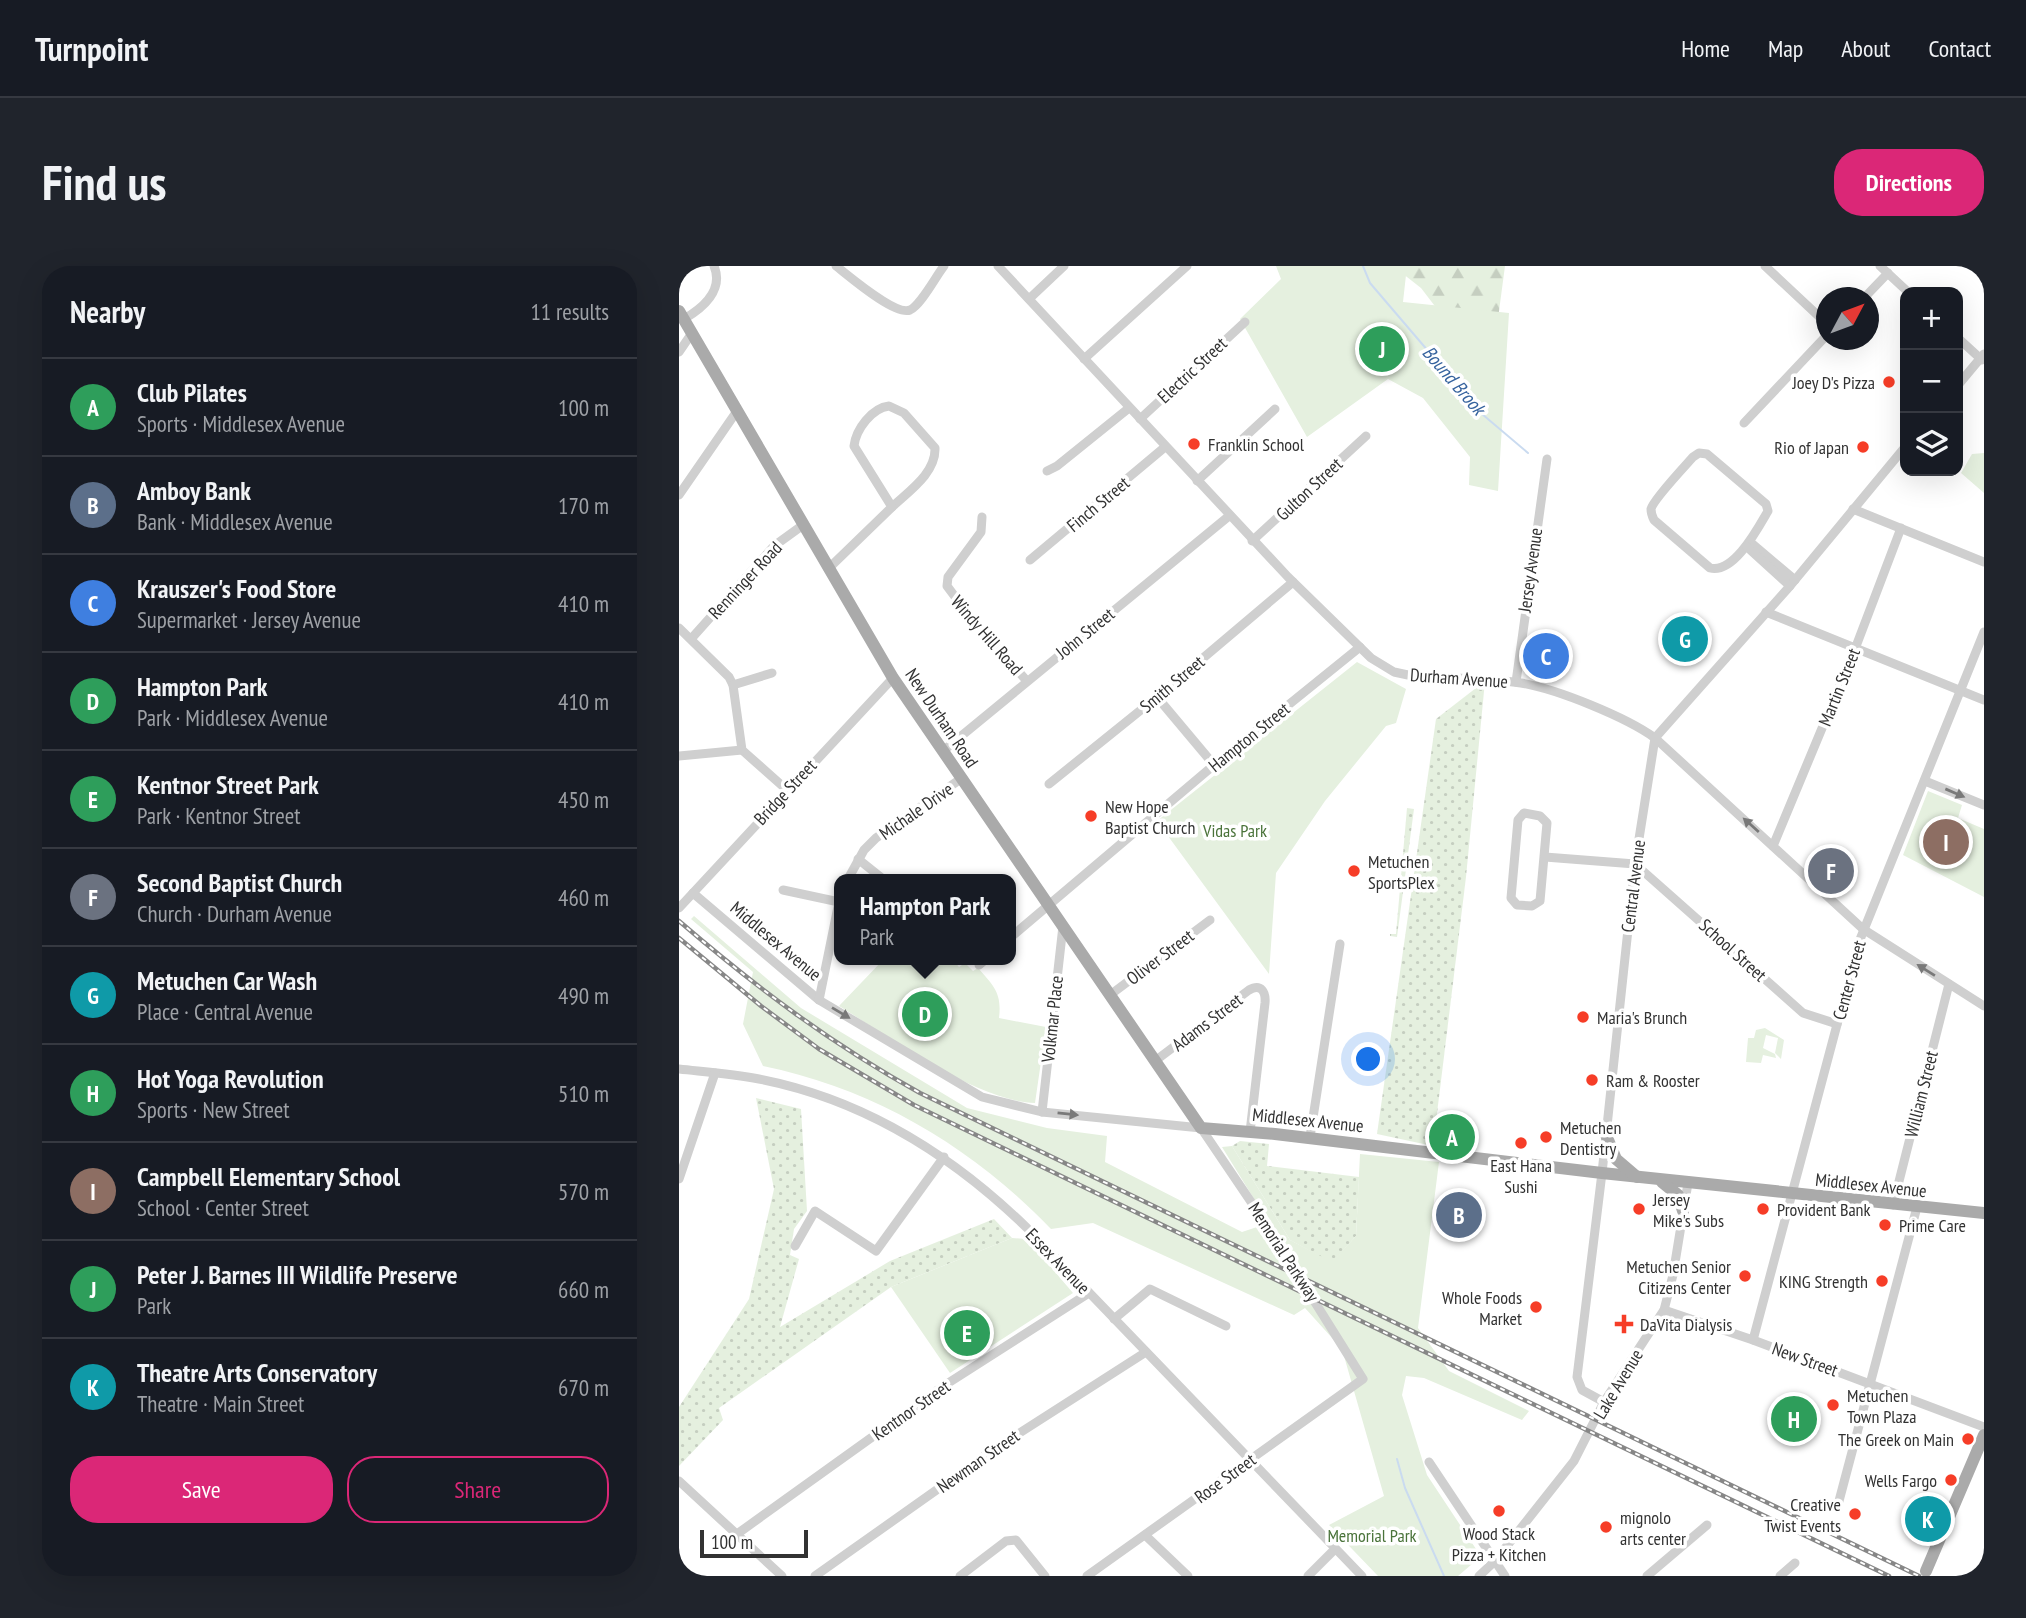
<!DOCTYPE html>
<html lang="en">
<head>
<meta charset="utf-8">
<style>
	:root { --surface:#171b24; --page:#20242c; --text:#f1f3f6; --muted:#9ea1a6; --line:#363941; --accent:#db2777 }
	body { margin:0; font-family:"PT Sans Narrow",sans-serif; background:var(--page); color:var(--text) }
	.controls { position:absolute; right:21px; top:21px; display:grid; overflow:hidden; border-radius:14px; box-shadow:0 7px 28px #0002 }
	.controls button { width:63px; height:63px; display:grid; place-items:center; padding:0; border:0; border-bottom:2px solid var(--line); background:var(--surface); color:var(--text); font:35px sans-serif }
	.compass { position:absolute; left:1137px; top:21px; width:63px; height:63px; border-radius:50%; background:var(--surface); box-shadow:0 7px 28px #0002; rotate:49deg }
	.scale { position:absolute; left:21px; bottom:18px; width:108px; box-sizing:border-box; padding-left:7px; border:4px solid #323232; border-top:0; font-size:19px; line-height:24px; white-space:nowrap; color:#323232; -webkit-text-stroke:5px #fff; paint-order:stroke }
	.you { position:absolute; left:690px; top:794px; width:24px; height:24px; margin:-18px; border:5px solid #fff; border-radius:50%; background:#1a73e8; box-shadow:0 0 0 10px #1a73e833 }
	.badge { display:grid; place-items:center; width:46px; height:46px; border-radius:50%; background:var(--accent); color:#fff; font-size:23px; font-weight:700 }
	.pin { position:absolute; translate:-50% -50%; border:4px solid #fff; box-shadow:0 2px 7px #0006 }
	.popup { position:absolute; left:155px; top:608px; width:182px; height:91px; box-sizing:border-box; display:grid; place-content:center; border-radius:14px; background:var(--surface); filter:drop-shadow(0 2px 5px #0005); font-size:23px; white-space:nowrap; color:var(--muted) }
	.popup b { font-size:26px; color:var(--text) }
	.popup::after { content:''; position:absolute; left:50%; top:100%; margin-left:-14px; border:14px solid transparent; border-top-color:var(--surface) }
	.list { margin:0; padding:0; list-style:none }
	h2 { display:flex; justify-content:space-between; align-items:center; height:91px; margin:0; padding:0 28px; font-size:30px }
	h2 small { font-size:23px; font-weight:400; color:var(--muted) }
	.list li { display:grid; grid-template-columns:46px 1fr auto; gap:21px; align-items:center; box-sizing:border-box; height:98px; padding:0 28px; border-top:2px solid var(--line) }
	.list b { display:block; font-size:26px; white-space:nowrap }
	.list p { margin:0; font-size:23px; white-space:nowrap; color:var(--muted) }
	.list em { font-size:23px; font-style:normal; color:var(--muted) }
	.actions { display:flex; gap:14px; padding:21px 28px }
	.actions a { flex:1; padding:16px 0; border:2px solid var(--accent); border-radius:28px; text-align:center; font-size:24px; color:var(--accent) }
	.actions .main { background:var(--accent); color:#fff }
	.icon { flex:none; width:38px; height:38px; fill:none; stroke:currentColor; stroke-width:2; stroke-linecap:round; stroke-linejoin:round }
	.map { position:relative; flex:none; width:1305px; height:1310px; overflow:hidden; border-radius:28px }
	header { display:flex; align-items:center; gap:42px; box-sizing:border-box; height:98px; padding:0 35px; background:var(--surface); border-bottom:2px solid var(--line) }
	header strong { font-size:33px }
	nav { display:flex; gap:38px; margin-inline-start:auto; font-size:24px }
	.intro { display:flex; align-items:center; justify-content:space-between; box-sizing:border-box; height:168px; padding:0 42px }
	h1 { margin:0; font-size:49px }
	.button { padding:18px 32px; border-radius:28px; background:var(--accent); color:#fff; font-size:24px; font-weight:700 }
	main { display:flex; gap:42px; padding:0 42px }
	aside { flex:1; background:var(--surface); border-radius:28px; box-shadow:0 7px 28px #0002 }
	.map>svg:first-child { display:block }
	.grass { fill:url(#grass-dots) }
	.forest { fill:url(#forest-firs) }
	.green { fill:#e5f0df }
	.lines { fill:none; stroke-linecap:round; stroke-linejoin:round }
	.stream { stroke:#cadbf0; stroke-width:2 }
	.minor { stroke:#cfcfcf; stroke-width:9 }
	.major { stroke:#aaa; stroke-width:12 }
	.rail-casing { stroke:#878787; stroke-width:4.5 }
	.rail { stroke:#fff; stroke-width:2; stroke-dasharray:5; stroke-linecap:butt }
	.oneway { fill:#797979 }
	.poi-dot { fill:#f63d27; stroke:#fff; stroke-width:2.5 }
	.labels { text-anchor:middle; dominant-baseline:central; stroke-width:7; stroke-linejoin:round; paint-order:stroke }
	.street-label { font-size:18px; fill:#323232; stroke:#fff }
	.poi-label { font-size:18px; fill:#323232; stroke:#fff; text-anchor:start }
	.park-label { font-size:18px; fill:#4a733a; stroke:#fff }
	.water-label { font-size:19px; font-style:italic; fill:#36639e; stroke:#fff }
</style>
</head>
<body>
<header>
<strong>Turnpoint</strong>
<nav><a>Home</a><a>Map</a><a>About</a><a>Contact</a></nav>
</header>
<div class="intro"><h1>Find us</h1><a class="button">Directions</a></div>
<main>
<aside>
<h2>Nearby<small>11 results</small></h2>
<ul class="list">
<li><span class="badge" style="background:#2e9e5b">A</span><div><b>Club Pilates</b><p>Sports · Middlesex Avenue</p></div><em>100 m</em></li>
<li><span class="badge" style="background:#5c6f8a">B</span><div><b>Amboy Bank</b><p>Bank · Middlesex Avenue</p></div><em>170 m</em></li>
<li><span class="badge" style="background:#3f7fe0">C</span><div><b>Krauszer's Food Store</b><p>Supermarket · Jersey Avenue</p></div><em>410 m</em></li>
<li><span class="badge" style="background:#2e9e5b">D</span><div><b>Hampton Park</b><p>Park · Middlesex Avenue</p></div><em>410 m</em></li>
<li><span class="badge" style="background:#2e9e5b">E</span><div><b>Kentnor Street Park</b><p>Park · Kentnor Street</p></div><em>450 m</em></li>
<li><span class="badge" style="background:#6b7280">F</span><div><b>Second Baptist Church</b><p>Church · Durham Avenue</p></div><em>460 m</em></li>
<li><span class="badge" style="background:#0f9aa8">G</span><div><b>Metuchen Car Wash</b><p>Place · Central Avenue</p></div><em>490 m</em></li>
<li><span class="badge" style="background:#2e9e5b">H</span><div><b>Hot Yoga Revolution</b><p>Sports · New Street</p></div><em>510 m</em></li>
<li><span class="badge" style="background:#8d6e63">I</span><div><b>Campbell Elementary School</b><p>School · Center Street</p></div><em>570 m</em></li>
<li><span class="badge" style="background:#2e9e5b">J</span><div><b>Peter J. Barnes III Wildlife Preserve</b><p>Park</p></div><em>660 m</em></li>
<li><span class="badge" style="background:#0f9aa8">K</span><div><b>Theatre Arts Conservatory</b><p>Theatre · Main Street</p></div><em>670 m</em></li>
</ul>
<div class="actions"><a class="main">Save</a><a>Share</a></div>
</aside>
<div class="map">
<svg width="1305" height="1310" viewBox="0 0 1305 1310">
	<defs>
		<pattern id="grass-dots" width="8" height="8" patternUnits="userSpaceOnUse" patternTransform="scale(1.75)"><rect width="8" height="8" fill="#e5f0df"/><path d="M2 2h.1M6 6h.1" fill="none" stroke="#c5cec0" stroke-width="1.8" stroke-linecap="round"/></pattern>
		<pattern id="forest-firs" width="22" height="20" patternUnits="userSpaceOnUse" patternTransform="scale(1.75)"><rect width="22" height="20" fill="#e5f0df"/><path d="M5 1l3.5 6h-7zM16 11l3.5 6h-7z" fill="#c5cec0"/></pattern>
	</defs>
	<rect width="100%" height="100%" fill="#fff"/>
	<!-- grass -->
	<g class="grass">
		<path d="M806 415 787 611 754 880 698 868 757 453Z"/>
		<path d="M728 542 735 543 718 671 711 670V668H717Z"/>
		<path d="M77 832 122 843 128 945 115 963 111 989 120 993 101 1061 211 995 315 953 333 972 212 1021 40 1142 44 1154 0 1200V1141L70 1033 95 923Z"/>
		<path d="M561 875 590 878 588 900 680 911 677 970 653 997 611 974 553 880Z"/>
	</g>
	<!-- forest -->
	<path class="forest" d="M714 0H826L803 173 765 52 742 22Z"/>
	<!-- green -->
	<g class="green">
		<path d="M597 0H728L724 36 830 47 819 225 790 219 791 191 744 132 709 113 628 171 561 53 602 13Z"/>
		<path d="M1305 187V227L1282 207 1293 188Z"/>
		<path d="M678 396 727 423 717 457 707 460 646 535 597 607 590 708 478 555Z"/>
		<path d="M1249 525 1283 539 1279 552 1305 563V631L1224 589Z"/>
		<path d="M15 650 122 742 288 842 368 862 428 870 426 896 563 966 590 957 543 881 553 880 611 974 653 996 677 970 681 888 760 896 739 1062 770 1105 850 1145 843 1154 745 1112 727 1110 723 1129 748 1209 799 1286V1293L779 1310H699L650 1259 705 1230 663 1083 626 1042 615 1049 414 957 372 963C293 881 196 823 84 800L64 758 74 706 12 653Z"/>
		<path d="M204 694H274L280 701 286 697 294 705 299 702C315 720 323 727 320 752L367 761 356 837C297 835 211 771 160 740Z"/>
		<path d="M1086 762 1105 774 1102 793 1096 787 1099 772 1087 769 1084 782 1096 788 1097 792 1084 789 1082 797 1067 796 1069 772H1075L1077 764Z"/>
		<path d="M333 972 348 973 394 1027 271 1107 212 1021Z"/>
	</g>
	<g class="lines">
		<!-- stream -->
		<g class="stream">
			<path d="M684 0 691 17 803 148 849 187"/>
			<path d="M718 1193 726 1222 765 1310"/>
		</g>
		<!-- minor -->
		<g class="minor">
			<path d="M157 0C170 10 216 50 231 44 242 39 257 10 265 0"/>
			<path d="M319 0 609 311 692 392 715 406 729 409C766 413 805 411 842 417 878 423 947 451 976 472L1184 663 1305 740"/>
			<path d="M1086 0 1148 58"/>
			<path d="M1201 0 1229 26"/>
			<path d="M1185 32 1209 7"/>
			<path d="M350 33 385 0"/>
			<path d="M5 53C24 42 45 24 35 0"/>
			<path d="M1279 72 1303 94"/>
			<path d="M0 86 13 67"/>
			<path d="M405 93 508 0"/>
			<path d="M1279 119 1305 88"/>
			<path d="M210 140 225 147 256 182C257 207 230 225 213 241L175 180C177 163 193 142 210 140Z"/>
			<path d="M461 153 566 56"/>
			<path d="M1065 157 1148 69"/>
			<path d="M1020 187 1028 188 1087 238 1089 245C1079 262 1055 308 1031 302L975 254C973 250 972 247 972 243 974 234 1006 200 1014 191Z"/>
			<path d="M368 205 378 200 450 142"/>
			<path d="M518 215 596 143"/>
			<path d="M0 229 58 145"/>
			<path d="M1174 243 1305 296"/>
			<path d="M303 251 302 266 269 311 268 320 289 348 347 414"/>
			<path d="M573 275 687 170"/>
			<path d="M1071 276 1116 314"/>
			<path d="M1068 281 1111 320"/>
			<path d="M351 294 486 181"/>
			<path d="M149 303 213 241"/>
			<path d="M1087 346 1305 434"/>
			<path d="M0 362 50 411 54 419 63 484 108 524"/>
			<path d="M12 373 95 280 124 259"/>
			<path d="M837 416 868 193"/>
			<path d="M54 419 93 407"/>
			<path d="M478 431 535 499"/>
			<path d="M264 485 550 250"/>
			<path d="M0 490 63 484"/>
			<path d="M1246 515 1305 539"/>
			<path d="M370 518 478 431 614 316"/>
			<path d="M845 547 861 550 868 557 861 635 853 640 838 639 832 632 839 554Z"/>
			<path d="M1094 580 1176 383 1222 262"/>
			<path d="M866 591 956 598"/>
			<path d="M179 593 204 613"/>
			<path d="M956 598 1124 747 1158 758"/>
			<path d="M169 613 185 584 197 572 283 512"/>
			<path d="M104 624 160 636"/>
			<path d="M14 627 140 734 303 831 363 846 522 862 587 958 684 1113 408 1310"/>
			<path d="M0 642 214 412"/>
			<path d="M332 671 535 499 681 381"/>
			<path d="M300 699 306 694"/>
			<path d="M431 729 531 654"/>
			<path d="M140 734 160 636"/>
			<path d="M476 795 570 724C582 717 587 726 586 737L571 866"/>
			<path d="M0 803C27 806 53 808 80 813 183 833 273 889 348 962L683 1310"/>
			<path d="M363 846 384 660"/>
			<path d="M631 871 661 678"/>
			<path d="M0 913 36 807"/>
			<path d="M1214 939 1270 718"/>
			<path d="M116 980 136 945 197 985 265 891"/>
			<path d="M985 1044 1074 1074 1305 1161"/>
			<path d="M435 1053 471 1023 547 1060"/>
			<path d="M1074 1074 1180 676 1305 366"/>
			<path d="M925 1136 903 1124 898 1111 923 907 956 598 976 472 1111 320 1226 181"/>
			<path d="M750 1196 826 1310"/>
			<path d="M0 1215 103 1310"/>
			<path d="M1160 1235 1238 941"/>
			<path d="M58 1268 263 1121 410 1027"/>
			<path d="M466 1269 509 1310"/>
			<path d="M136 1310 314 1184 467 1086"/>
			<path d="M281 1310 327 1275 337 1274 366 1310"/>
			<path d="M629 1310 656 1283"/>
			<path d="M800 1310 816 1295 895 1195 925 1136 985 1044 994 1009 1009 917"/>
			<path d="M968 1310 1028 1259"/>
			<path d="M1101 1310 1116 1297"/>
		</g>
		<!-- major -->
		<g class="major">
			<path d="M0 45 214 412 522 862 596 868 923 907 1305 947"/>
			<path d="M927 869 937 893 958 911"/>
			<path d="M983 916 999 929 1004 945"/>
			<path d="M1247 1305 1305 1169"/>
		</g>
		<defs>
			<g id="rail">
				<path d="M0 655C78 722 151 777 241 827L1240 1310"/>
				<path d="M0 672 82 740 140 783 235 839 1210 1310"/>
			</g>
		</defs>
		<!-- rail casing -->
		<use href="#rail" class="rail-casing"/>
		<!-- rail -->
		<use href="#rail" class="rail"/>
	</g>
	<!-- one-way arrows -->
	<defs><path id="oneway-solid" d="M-6-.8H1V-3.2L6.5 0L1 3.2V.8H-6Z" transform="scale(1.75)"/></defs>
	<g class="oneway">
		<use href="#oneway-solid" transform="translate(1276 527) rotate(23)"/>
		<use href="#oneway-solid" transform="translate(1072 559) rotate(-138)"/>
		<use href="#oneway-solid" transform="translate(1247 704) rotate(-148)"/>
		<use href="#oneway-solid" transform="translate(162 747) rotate(31)"/>
		<use href="#oneway-solid" transform="translate(389 848) rotate(6)"/>
	</g>
	<!-- markers -->
	<g class="poi-dot">
		<circle cx="1210" cy="116" r="7"/>
		<circle cx="515" cy="178" r="7"/>
		<circle cx="1184" cy="181" r="7"/>
		<circle cx="412" cy="550" r="7"/>
		<circle cx="675" cy="605" r="7"/>
		<circle cx="904" cy="751" r="7"/>
		<circle cx="913" cy="814" r="7"/>
		<circle cx="867" cy="871" r="7"/>
		<circle cx="842" cy="877" r="7"/>
		<circle cx="960" cy="943" r="7"/>
		<circle cx="1084" cy="943" r="7"/>
		<circle cx="1206" cy="959" r="7"/>
		<circle cx="1066" cy="1010" r="7"/>
		<circle cx="1203" cy="1015" r="7"/>
		<circle cx="857" cy="1041" r="7"/>
		<path d="M941.5 1047.5h7v7h7v7h-7v7h-7v-7h-7v-7h7z"/>
		<circle cx="1154" cy="1139" r="7"/>
		<circle cx="1289" cy="1173" r="7"/>
		<circle cx="1272" cy="1214" r="7"/>
		<circle cx="820" cy="1245" r="7"/>
		<circle cx="1176" cy="1248" r="7"/>
		<circle cx="927" cy="1261" r="7"/>
	</g>
	<g class="labels">
		<!-- street labels -->
		<g class="street-label">
			<text transform="translate(513 104) rotate(-43)">Electric Street</text>
			<text transform="translate(630 223) rotate(-43)">Gulton Street</text>
			<text transform="translate(419 238) rotate(-40)">Finch Street</text>
			<text transform="translate(851 304) rotate(-82)">Jersey Avenue</text>
			<text transform="translate(66 314) rotate(-47)">Renninger Road</text>
			<text transform="translate(406 367) rotate(-39)">John Street</text>
			<text transform="translate(308 369) rotate(49)">Windy Hill Road</text>
			<text transform="translate(780 412) rotate(4)">Durham Avenue</text>
			<text transform="translate(493 418) rotate(-40)">Smith Street</text>
			<text transform="translate(1160 421) rotate(-68)">Martin Street</text>
			<text transform="translate(263 452) rotate(56)">New Durham Road</text>
			<text transform="translate(570 471) rotate(-39)">Hampton Street</text>
			<text transform="translate(106 526) rotate(-47)">Bridge Street</text>
			<text transform="translate(237 545) rotate(-35)">Michale Drive</text>
			<text transform="translate(954 620) rotate(-83)">Central Avenue</text>
			<text transform="translate(97 675) rotate(40)">Middlesex Avenue</text>
			<text transform="translate(1054 684) rotate(42)">School Street</text>
			<text transform="translate(481 691) rotate(-37)">Oliver Street</text>
			<text transform="translate(1170 714) rotate(-75)">Center Street</text>
			<text transform="translate(373 753) rotate(-84)">Volkmar Place</text>
			<text transform="translate(528 756) rotate(-37)">Adams Street</text>
			<text transform="translate(1242 828) rotate(-76)">William Street</text>
			<text transform="translate(629 854) rotate(6)">Middlesex Avenue</text>
			<text transform="translate(1192 919) rotate(6)">Middlesex Avenue</text>
			<text transform="translate(605 986) rotate(57)">Memorial Parkway</text>
			<text transform="translate(379 995) rotate(46)">Essex Avenue</text>
			<text transform="translate(1126 1093) rotate(20)">New Street</text>
			<text transform="translate(939 1118) rotate(-59)">Lake Avenue</text>
			<text transform="translate(232 1144) rotate(-35)">Kentnor Street</text>
			<text transform="translate(299 1195) rotate(-35)">Newman Street</text>
			<text transform="translate(546 1212) rotate(-36)">Rose Street</text>
		</g>
		<!-- poi labels -->
		<g class="poi-label">
			<text x="1196" y="116" text-anchor="end">Joey D's Pizza</text>
			<text x="529" y="178">Franklin School</text>
			<text x="1170" y="181" text-anchor="end">Rio of Japan</text>
			<text x="426" y="540">New Hope<tspan x="426" dy="21">Baptist Church</tspan></text>
			<text x="689" y="595">Metuchen<tspan x="689" dy="21">SportsPlex</tspan></text>
			<text x="918" y="751">Maria's Brunch</text>
			<text x="927" y="814">Ram &amp; Rooster</text>
			<text x="881" y="861">Metuchen<tspan x="881" dy="21">Dentistry</tspan></text>
			<text x="842" y="899" text-anchor="middle">East Hana<tspan x="842" dy="21">Sushi</tspan></text>
			<text x="974" y="933">Jersey<tspan x="974" dy="21">Mike's Subs</tspan></text>
			<text x="1098" y="943">Provident Bank</text>
			<text x="1220" y="959">Prime Care</text>
			<text x="1052" y="1000" text-anchor="end">Metuchen Senior<tspan x="1052" dy="21">Citizens Center</tspan></text>
			<text x="1189" y="1015" text-anchor="end">KING Strength</text>
			<text x="843" y="1031" text-anchor="end">Whole Foods<tspan x="843" dy="21">Market</tspan></text>
			<text x="961" y="1058">DaVita Dialysis</text>
			<text x="1168" y="1129">Metuchen<tspan x="1168" dy="21">Town Plaza</tspan></text>
			<text x="1275" y="1173" text-anchor="end">The Greek on Main</text>
			<text x="1258" y="1214" text-anchor="end">Wells Fargo</text>
			<text x="1162" y="1238" text-anchor="end">Creative<tspan x="1162" dy="21">Twist Events</tspan></text>
			<text x="941" y="1251">mignolo<tspan x="941" dy="21">arts center</tspan></text>
			<text x="820" y="1267" text-anchor="middle">Wood Stack<tspan x="820" dy="21">Pizza + Kitchen</tspan></text>
		</g>
		<!-- park labels -->
		<g class="park-label">
			<text x="556" y="564">Vidas Park</text>
			<text x="693" y="1269">Memorial Park</text>
		</g>
		<!-- water labels -->
		<g class="water-label">
			<text transform="translate(775 114) rotate(49)">Bound Brook</text>
		</g>
	</g>
</svg>
<div class="controls">
<button>+</button>
<button>−</button>
<button><svg class="icon" aria-label="layers" viewBox="0 0 24 24"><path d="M12 4l9 5-9 5-9-5zM3 14l9 5 9-5"/></svg></button>
</div>
<svg class="compass" viewBox="-18 -18 36 36"><path d="M0-13l5 13h-10z" fill="#e53935"/><path d="M0 13l5-13h-10z" fill="#9ea1a6"/></svg>
<div class="scale">100 m</div>
<div class="you"></div>
<div class="pin badge" style="left:773px;top:871px;background:#2e9e5b">A</div>
<div class="pin badge" style="left:780px;top:949px;background:#5c6f8a">B</div>
<div class="pin badge" style="left:867px;top:390px;background:#3f7fe0">C</div>
<div class="pin badge" style="left:246px;top:748px;background:#2e9e5b">D</div>
<div class="popup"><b>Hampton Park</b>Park</div>
<div class="pin badge" style="left:288px;top:1067px;background:#2e9e5b">E</div>
<div class="pin badge" style="left:1152px;top:605px;background:#6b7280">F</div>
<div class="pin badge" style="left:1006px;top:373px;background:#0f9aa8">G</div>
<div class="pin badge" style="left:1115px;top:1153px;background:#2e9e5b">H</div>
<div class="pin badge" style="left:1267px;top:576px;background:#8d6e63">I</div>
<div class="pin badge" style="left:703px;top:83px;background:#2e9e5b">J</div>
<div class="pin badge" style="left:1249px;top:1253px;background:#0f9aa8">K</div>
</div>
</main>
</body>
</html>
